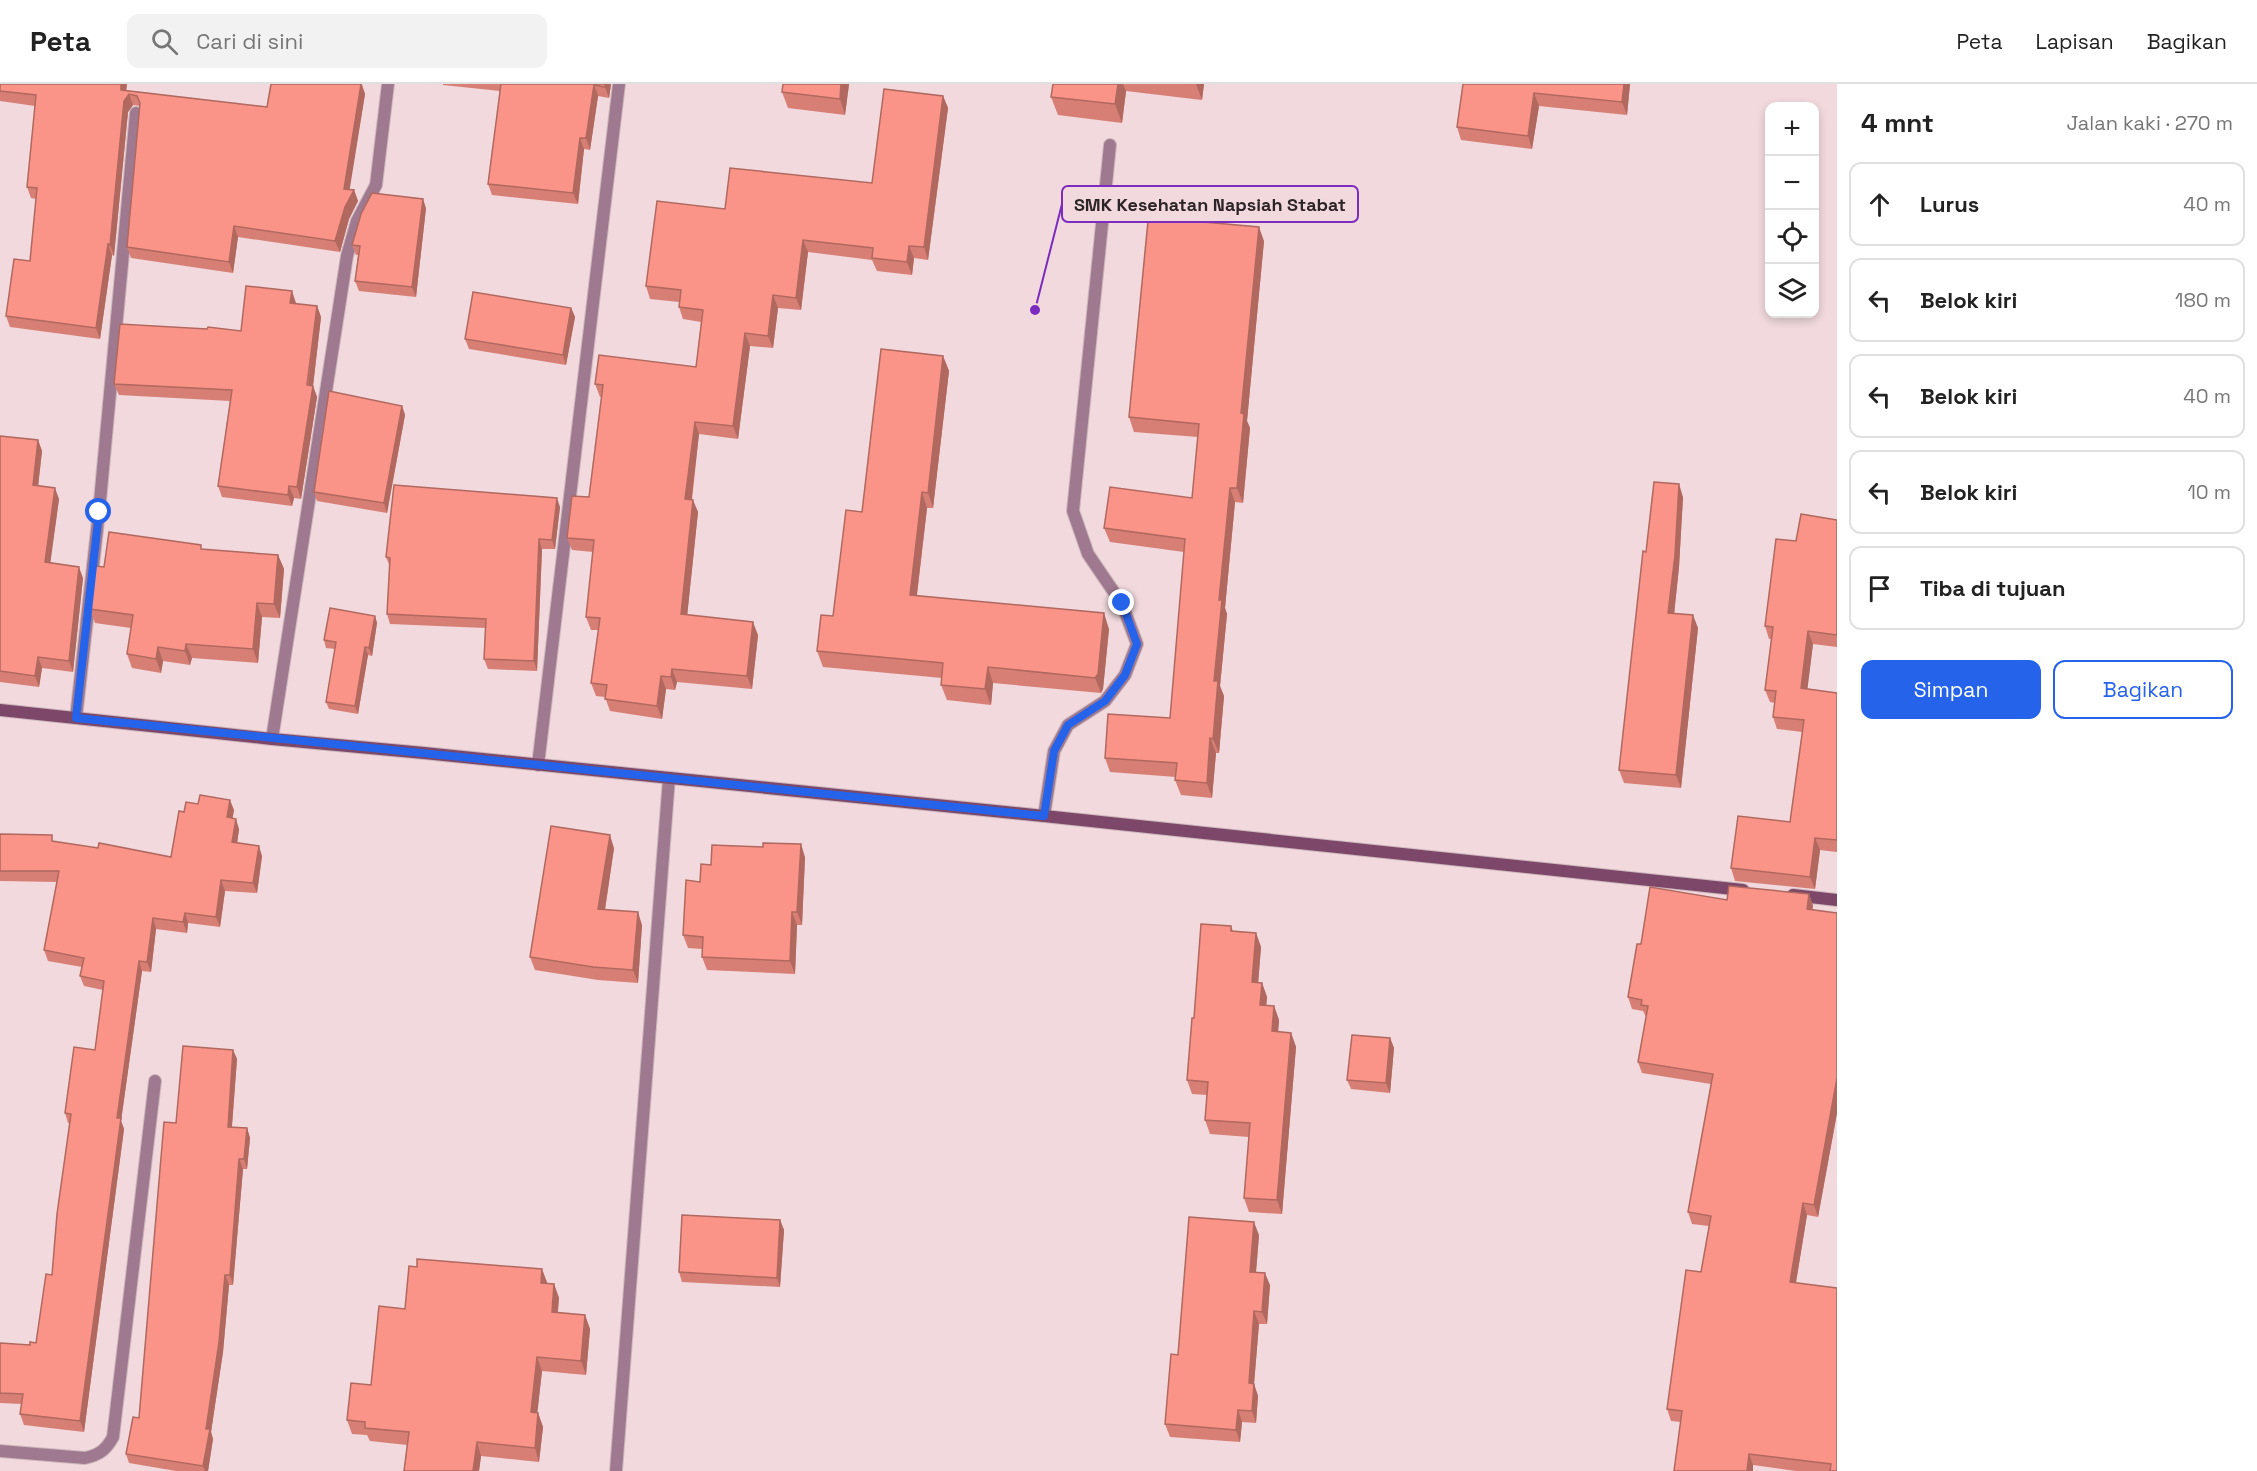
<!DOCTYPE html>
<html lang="id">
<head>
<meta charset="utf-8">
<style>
	:root { --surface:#fff; --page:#f2f2f2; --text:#222; --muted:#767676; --line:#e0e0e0; --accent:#2563eb }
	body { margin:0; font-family:"Space Grotesk",sans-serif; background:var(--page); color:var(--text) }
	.controls { position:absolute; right:18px; top:18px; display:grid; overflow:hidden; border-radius:12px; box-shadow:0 3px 9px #0003 }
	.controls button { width:54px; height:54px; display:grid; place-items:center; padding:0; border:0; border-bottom:2px solid var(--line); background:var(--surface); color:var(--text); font:30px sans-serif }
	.stop { position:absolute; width:18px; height:18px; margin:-14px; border:4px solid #2563eb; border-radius:50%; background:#fff }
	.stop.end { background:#2563eb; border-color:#fff; box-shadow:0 2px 6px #0008 }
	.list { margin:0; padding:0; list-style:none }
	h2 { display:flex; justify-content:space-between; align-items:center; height:78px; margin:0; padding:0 24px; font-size:26px }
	h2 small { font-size:20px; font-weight:400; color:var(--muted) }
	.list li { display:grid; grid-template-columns:39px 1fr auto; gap:18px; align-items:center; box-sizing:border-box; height:84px; margin:0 12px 12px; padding:0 12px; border:2px solid var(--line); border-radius:12px }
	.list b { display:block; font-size:22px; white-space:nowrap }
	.list em { font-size:20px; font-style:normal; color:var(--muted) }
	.actions { display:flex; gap:12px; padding:18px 24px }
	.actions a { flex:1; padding:14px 0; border:2px solid var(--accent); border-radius:12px; text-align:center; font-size:21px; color:var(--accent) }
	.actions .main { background:var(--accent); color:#fff }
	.icon { flex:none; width:33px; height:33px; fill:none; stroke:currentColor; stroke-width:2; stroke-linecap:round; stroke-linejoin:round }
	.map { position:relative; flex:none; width:1837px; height:1387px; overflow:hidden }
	header { display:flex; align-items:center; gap:36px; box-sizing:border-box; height:84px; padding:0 30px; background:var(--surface); border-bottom:2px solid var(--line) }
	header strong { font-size:28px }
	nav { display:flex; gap:33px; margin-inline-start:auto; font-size:21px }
	.search { width:420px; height:54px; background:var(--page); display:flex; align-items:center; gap:15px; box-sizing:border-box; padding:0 21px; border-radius:12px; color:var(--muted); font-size:22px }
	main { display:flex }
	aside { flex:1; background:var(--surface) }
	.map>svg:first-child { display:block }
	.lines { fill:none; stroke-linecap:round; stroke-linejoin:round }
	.lane-casing { stroke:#ceb8bc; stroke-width:14 }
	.street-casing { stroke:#ceb8bc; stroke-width:14 }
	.secondary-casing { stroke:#ceb8bc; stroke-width:14 }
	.lane { stroke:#9f798f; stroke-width:12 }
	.street { stroke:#9f798f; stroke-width:12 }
	.secondary { stroke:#7c4769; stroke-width:12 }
	.wall { fill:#d87f75 }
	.shaded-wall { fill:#b0685f }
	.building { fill:#fb9488; stroke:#b0685f; stroke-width:1.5 }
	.route { stroke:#2563eb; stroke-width:8 }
	.leader { fill:none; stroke:#7b2cbf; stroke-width:2 }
	.callout-dot { fill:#7b2cbf; stroke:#f1d9dd; stroke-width:2 }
	.callout { fill:#f1d9dd; stroke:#7b2cbf; stroke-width:2 }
	.callout-label { font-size:18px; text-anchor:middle; font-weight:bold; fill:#2c2426 }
</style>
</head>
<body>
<header>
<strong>Peta</strong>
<div class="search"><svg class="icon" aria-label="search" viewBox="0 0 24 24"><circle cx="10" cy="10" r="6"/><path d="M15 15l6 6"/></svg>Cari di sini</div>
<nav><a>Peta</a><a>Lapisan</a><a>Bagikan</a></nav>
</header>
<main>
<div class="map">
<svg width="1837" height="1387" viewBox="0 0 1837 1387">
	<rect width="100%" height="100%" fill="#f1d9dd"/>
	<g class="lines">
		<defs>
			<path id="lane" d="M1044 732 1054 667 1068 641 1105 617 1125 591 1137 560 1122 520 1088 470 1073 427 1110 61"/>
			<g id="street">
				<path d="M76 634 99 428 136 29"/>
				<path d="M272 655 347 172 357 137 376 101 388 0"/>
				<path d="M538 681 619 0"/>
				<path d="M0 1367 85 1374C99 1371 106 1366 113 1353L155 997"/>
				<path d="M616 1387 669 694"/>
			</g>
			<g id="secondary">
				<path d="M0 626 272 655 424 669 1044 732 1743 806"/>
				<path d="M1793 811 1837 816"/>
			</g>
		</defs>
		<!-- lane casing -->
		<use href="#lane" class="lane-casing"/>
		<!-- street casing -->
		<use href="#street" class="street-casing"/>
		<!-- secondary casing -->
		<use href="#secondary" class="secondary-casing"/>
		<!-- lane -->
		<use href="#lane" class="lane"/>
		<!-- street -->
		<use href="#street" class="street"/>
		<!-- secondary -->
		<use href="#secondary" class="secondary"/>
	</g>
	<!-- wall -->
	<g class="wall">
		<path d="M0 0H127L126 7 267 23 362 0 365 10 349 105 354 106 358 117 349 135 340 168 238 153 233 189 131 174 127 163 140 22 133 21 128 28 114 172 112 171 100 255 10 243 6 232 30 177 36 115 31 114 27 103 35 22 0 17Z"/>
		<path d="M443 0H611L609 14 598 12 590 66 584 65 578 120 492 111 488 100 500 7 443 1Z"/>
		<path d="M849 0 845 31 788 24 782 8Z"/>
		<path d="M1053 0H1204L1202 16 1126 7 1122 39 1058 31 1051 13Z"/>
		<path d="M1463 0H1630L1627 31 1539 22 1532 65 1461 56 1457 43Z"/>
		<path d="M943 12 948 24 928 176 914 174 912 191 877 187 872 176 808 168 801 226 778 224 773 264 750 262 738 355 699 350 692 416 698 428 687 531 758 551 752 605 677 598 675 606 666 605 662 635 610 627 605 613 596 612 591 599 599 546H591L586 533 593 468 572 466 567 454 589 413 602 313H600L595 300 696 283 701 238 683 235 679 223V218L650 215 646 202 725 125 872 99Z"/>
		<path d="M426 124 416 213 359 207 355 197 358 171H356L352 161Z"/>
		<path d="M1212 126 1211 139 1264 157 1247 337 1250 344 1243 419 1235 418 1225 524 1227 530 1220 602 1224 612 1219 669H1216L1212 714 1181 711 1175 696 1176 693 1110 688 1105 674 1170 634 1184 468 1110 458 1104 444 1192 414 1198 353 1134 348 1129 333Z"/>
		<path d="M296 219V220L317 222 321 233 313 302 317 313 301 415 294 414 292 422 222 413 218 402 230 317 119 311 114 300 241 247Z"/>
		<path d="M571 224 575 233 566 281 469 265 465 255Z"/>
		<path d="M943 272 949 287 933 424H927L917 511 1109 545 1103 605 1101 609 993 599 991 621 947 616 941 601 942 594 823 583 817 567 833 532 862 428Z"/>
		<path d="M402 322 405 331 387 429 317 417 314 408Z"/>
		<path d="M0 352 38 356 42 367 38 402 59 415 50 478 83 494 73 588 42 584 39 603 0 598Z"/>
		<path d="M1683 413 1679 483 1674 529 1698 544 1681 704 1624 699 1619 686 1646 468Z"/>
		<path d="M560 423 555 465H542L537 587 488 585 484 575 485 544 390 540 387 530 390 483 386 473Z"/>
		<path d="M1837 436V563L1813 560 1807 605 1837 609V768L1820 766 1815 805 1735 797 1731 784 1790 738 1802 648 1777 645 1773 633 1775 619 1770 618 1765 606 1772 555H1769L1765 542 1796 457Z"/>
		<path d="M203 466 278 471 284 485 280 534 262 533 258 579 192 574 190 581 163 577 161 589 132 584 127 570 131 544 95 539 90 525 104 483Z"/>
		<path d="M375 532 377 539 372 572 368 571 358 630 329 625 326 618 335 565 326 564 324 556Z"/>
		<path d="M234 726 232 734 239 745 237 759 262 772 257 809 225 807 220 843 188 839 187 849 156 845 151 888 142 887 121 1037 124 1045 84 1348 24 1341 20 1330 22 1320 0 1319V1259L30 1261 36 1259 52 1191 70 1039H68L65 1029 95 966 103 906 84 902 80 892 82 883 48 877 44 866 57 798 0 797V750L98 764 171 773 184 728Z"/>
		<path d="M614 764 605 826 642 841 638 899 598 896 535 886 530 873Z"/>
		<path d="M805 773 802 841H797L795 890 707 886 702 873V865L688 864 683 851 700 798 711 781Z"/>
		<path d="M1809 810 1813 822 1812 826 1837 829V1029L1818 1133 1807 1131 1796 1199 1837 1387H1796L1753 1381V1387H1674L1681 1338 1671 1337 1667 1325 1701 1188 1709 1142 1692 1140 1688 1128 1711 1000 1642 989 1638 978 1646 933 1643 927 1632 925 1628 913 1641 860 1727 816Z"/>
		<path d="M1231 842 1233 847 1256 849 1261 863 1258 899H1262L1267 913 1266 922H1274L1279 936 1278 948 1291 949 1296 963 1282 1130 1249 1128 1244 1114 1249 1053 1210 1050 1205 1036 1207 1011 1192 1010 1187 996 1194 934Z"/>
		<path d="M1390 954 1394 964 1390 1009 1351 1005 1347 996Z"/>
		<path d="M233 966 237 975 232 1043 247 1044 250 1054 247 1085H243L233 1201H229L223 1268 211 1348 213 1355 208 1387H176L129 1379 126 1370 139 1334 176 1039Z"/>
		<path d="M780 1136 784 1146 780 1203 682 1198 679 1188Z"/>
		<path d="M1259 1151 1256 1188 1270 1201 1267 1240H1259L1254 1300 1258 1312 1256 1339 1242 1338 1240 1358 1170 1353 1165 1340 1178 1271Z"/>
		<path d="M547 1198V1200H554L559 1214 558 1229 585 1231 590 1245 586 1291 542 1287 537 1329H538L543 1343 539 1378 481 1372 479 1387H404L407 1361 370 1357 367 1351 352 1350 347 1336 371 1301 405 1225Z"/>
	</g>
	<!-- shaded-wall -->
	<g class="shaded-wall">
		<path d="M121 0H127L125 16 129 10 133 21 128 28 114 172 110 161Z"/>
		<path d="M361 0 365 10 348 116 344 105Z"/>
		<path d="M605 0H611L609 14 605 3Z"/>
		<path d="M841 0H849L845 31 840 15Z"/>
		<path d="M1118 0H1123L1126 7 1122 39 1115 20Z"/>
		<path d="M1196 0H1204L1202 16Z"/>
		<path d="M1624 0H1630L1627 31 1622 18Z"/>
		<path d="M594 1 598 12 590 66 586 54Z"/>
		<path d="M1534 9 1539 22 1532 65 1528 52Z"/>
		<path d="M943 12 948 24 928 176 924 163Z"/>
		<path d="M580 54 584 65 578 120 573 109Z"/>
		<path d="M354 106 358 117 349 135 340 168 335 157 345 123Z"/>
		<path d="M1207 111 1212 126 1210 153 1204 138Z"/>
		<path d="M423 115 426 124 416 213 412 203Z"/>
		<path d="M234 142 238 153 233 189 229 178Z"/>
		<path d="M1259 143 1264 157 1247 337 1250 344 1243 419 1237 404 1241 329Z"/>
		<path d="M803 156 808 168 801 226 796 214Z"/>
		<path d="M108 160 112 171 100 255 96 244Z"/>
		<path d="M909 162 914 174 912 191 907 178Z"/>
		<path d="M292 207 296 219 294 230 290 219Z"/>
		<path d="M773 211 778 224 773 264 768 252Z"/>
		<path d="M317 222 321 233 313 302 317 313 301 415 297 403Z"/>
		<path d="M571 224 575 233 566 281 563 271Z"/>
		<path d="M745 249 750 262 738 355 733 342Z"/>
		<path d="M943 272 949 287 933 424 928 409Z"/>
		<path d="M402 322 405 331 387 429 384 419Z"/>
		<path d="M695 338 699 350 690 428 685 415Z"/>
		<path d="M38 356 42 367 37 412 33 401Z"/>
		<path d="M1679 400 1683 413 1679 483 1673 541 1668 529Z"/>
		<path d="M289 402 294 414 292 422 288 411Z"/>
		<path d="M55 404 59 415 49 489 45 478Z"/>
		<path d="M1230 404 1235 418 1225 524 1227 530 1220 602 1224 612 1219 669 1213 655 1214 597 1219 516Z"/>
		<path d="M922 408 927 424 915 526 910 511Z"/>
		<path d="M557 414 560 423 555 465 552 456Z"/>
		<path d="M693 416 698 428 686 543 681 530Z"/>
		<path d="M539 455 542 465 537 587 534 577Z"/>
		<path d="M278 471 284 485 280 534 274 520Z"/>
		<path d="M79 483 83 494 73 588 69 577Z"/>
		<path d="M257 519 262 533 258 579 253 565Z"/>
		<path d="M1104 529 1109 545 1103 605 1101 609 1095 594Z"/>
		<path d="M1693 531 1698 544 1681 704 1676 691Z"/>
		<path d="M375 532 377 539 372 572 369 564Z"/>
		<path d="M753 538 758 551 752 605 747 592Z"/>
		<path d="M1808 547 1813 560 1806 617 1801 604Z"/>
		<path d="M186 560 192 574 190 581 185 567Z"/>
		<path d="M158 563 163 577 161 589 156 575Z"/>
		<path d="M365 563 368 571 358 630 355 622Z"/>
		<path d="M38 573 42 584 39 603 35 592Z"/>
		<path d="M988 583 993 599 991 621 985 605Z"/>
		<path d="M672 585 677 598 675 606 671 593Z"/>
		<path d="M661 592 666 605 662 635 657 622Z"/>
		<path d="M1210 654 1216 669 1212 714 1207 699Z"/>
		<path d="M230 716 234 726 231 743 227 733Z"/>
		<path d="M236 735 239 745 236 768 232 758Z"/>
		<path d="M610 751 614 764 603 838 598 825Z"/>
		<path d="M1815 754 1820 766 1815 805 1810 793Z"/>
		<path d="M801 760 805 773 802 841 797 828Z"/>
		<path d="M259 762 262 772 257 809 253 799Z"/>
		<path d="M221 796 225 807 220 843 216 833Z"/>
		<path d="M1809 810 1813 822 1811 836 1807 825Z"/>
		<path d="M638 828 642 841 638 899 633 886Z"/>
		<path d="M792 828 797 841 795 890 790 877Z"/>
		<path d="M185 829 188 839 187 849 183 838Z"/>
		<path d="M153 834 156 845 151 888 147 878Z"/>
		<path d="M1256 849 1261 863 1257 913 1252 898Z"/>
		<path d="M139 877 142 887 121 1037 124 1045 84 1348 80 1337 117 1034Z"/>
		<path d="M1262 899 1267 913 1265 935 1260 921Z"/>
		<path d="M1274 922 1279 936 1277 962 1272 947Z"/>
		<path d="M1291 949 1296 963 1282 1130 1277 1116Z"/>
		<path d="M1390 954 1394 964 1390 1009 1386 999Z"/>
		<path d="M233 966 237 975 231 1053 228 1043Z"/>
		<path d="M1837 994V1029L1818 1133 1814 1121Z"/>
		<path d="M247 1044 250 1054 247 1085 244 1075Z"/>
		<path d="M239 1075 243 1085 233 1201 230 1191Z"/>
		<path d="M1803 1119 1807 1131 1794 1210 1790 1198Z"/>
		<path d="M780 1136 784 1146 780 1203 777 1194Z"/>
		<path d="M1254 1138 1259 1151 1255 1200 1250 1188Z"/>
		<path d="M542 1185 547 1198 546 1213 541 1199Z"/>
		<path d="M1265 1189 1270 1201 1267 1240 1262 1228Z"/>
		<path d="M225 1191 229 1201 223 1268 211 1348 213 1355 208 1387H205L203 1382 206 1345Z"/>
		<path d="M554 1200 559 1214 556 1242 552 1228Z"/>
		<path d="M1254 1227 1259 1240 1254 1300 1258 1312 1256 1339 1252 1327 1249 1299Z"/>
		<path d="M585 1231 590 1245 586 1291 581 1277Z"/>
		<path d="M537 1273 542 1287 536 1341 531 1328Z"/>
		<path d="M1238 1326 1242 1338 1240 1358 1236 1346Z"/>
		<path d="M538 1329 543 1343 539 1378 535 1364Z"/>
		<path d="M477 1358 481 1372 479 1387H473Z"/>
		<path d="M1749 1370 1753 1381V1387H1747Z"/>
	</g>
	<!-- building -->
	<g class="building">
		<path d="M0 0H121V6L267 23 271 0H361L344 105 354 106 345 123 335 157 234 142 229 178 127 163 140 19 137 12 129 10 124 17 110 161 108 160 96 244 6 232 14 175 30 177 37 104 27 103 36 11 0 7Z"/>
		<path d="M501 0H605V3L594 1 586 54H580L573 109 488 100Z"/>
		<path d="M783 0H841L840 15 782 8Z"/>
		<path d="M1053 0H1118L1115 20 1051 13Z"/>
		<path d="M1463 0H1624L1622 18 1534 9 1528 52 1457 43Z"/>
		<path d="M884 5 943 12 924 163 909 162 907 178 872 174 873 164 803 156 796 214 773 211 768 252 745 249 733 342 695 338 685 415 693 416 681 530 753 538 747 592 672 585 671 593 661 592 657 622 605 615 607 601 591 599 600 534 586 533 594 456 567 454 572 412 589 413 603 301 595 300 599 271 696 283 703 226 679 223 681 206 646 202 657 117 725 125 730 84 872 99Z"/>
		<path d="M1151 106 1207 111 1204 138 1259 143 1241 329 1244 330 1237 404H1230L1219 516H1222L1214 597H1218L1213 655 1210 654 1207 699 1175 696 1177 679 1105 674 1108 630 1170 634 1185 455 1104 444 1110 403 1192 414 1199 340 1129 333Z"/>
		<path d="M372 109 423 115 412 203 355 197 360 162 352 161 361 130Z"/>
		<path d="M246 202 292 207 290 219 317 222 307 301 313 302 297 403 289 402 288 411 218 402 232 306 114 300 120 240 207 245 208 243 241 247Z"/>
		<path d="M473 208 571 224 563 271 465 255Z"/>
		<path d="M881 265 943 272 928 409 922 408 910 511 1104 529 1098 590 1095 594 988 583 985 605 941 601 943 579 817 567 821 531 833 532 846 426 862 428Z"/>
		<path d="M329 307 402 322 384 419 314 408Z"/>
		<path d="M0 352 38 356 33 401 55 404 45 478 79 483 69 577 38 573 35 592 0 587Z"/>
		<path d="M1654 398 1679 400 1675 471 1668 529 1693 531 1676 691 1619 686 1643 467 1646 468Z"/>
		<path d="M394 401 557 414 552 456 539 455 534 577 484 575 486 535 387 530 390 474 386 473Z"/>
		<path d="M1801 430 1837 436V551L1808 547 1801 604 1837 609V756L1815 754 1810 793 1731 784 1738 732 1790 738 1804 636 1773 633 1776 607 1765 606 1773 543 1765 542 1776 455 1796 457Z"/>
		<path d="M109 448 201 461V465L278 471 274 520 257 519 253 565 186 560 185 567 158 563 156 575 127 570 133 531 90 525 95 482 104 483Z"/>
		<path d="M330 524 375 532 369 564 365 563 355 622 326 618 336 558 324 556Z"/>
		<path d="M200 711 230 716 227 733 236 735 232 758 259 762 253 799 221 796 216 833 185 829 183 838 153 834 147 878 139 877 117 1034H121L80 1337 20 1330 23 1310 0 1309V1259L30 1261V1258L36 1259 46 1190 52 1191 57 1130 71 1030 65 1029 74 963 95 966 104 897 80 892 84 874 44 866 59 787H0V750L52 751V757L98 764 99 759 171 773 179 727 184 728 186 718 198 720Z"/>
		<path d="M551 742 610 751 598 825 638 828 633 886 593 883 530 873Z"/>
		<path d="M763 759 801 760 797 828H792L790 877 702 873 703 853 683 851 686 796 700 798 701 780 711 781 712 761 763 763Z"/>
		<path d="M1729 802 1809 810 1807 825 1837 829V994L1814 1121 1803 1119 1790 1198 1837 1204V1387H1830L1831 1380 1749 1370 1747 1387H1674L1682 1327 1667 1325 1686 1186 1701 1188 1711 1132 1688 1128 1713 990 1638 978 1648 922 1641 921 1642 916 1628 913 1637 860H1641L1650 803 1727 816Z"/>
		<path d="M1201 840 1231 842V847L1256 849 1252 898 1262 899 1260 921 1274 922 1272 947 1291 949 1277 1116 1244 1114 1250 1039 1205 1036 1208 998 1187 996 1192 934H1194Z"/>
		<path d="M1352 951 1390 954 1386 999 1347 996Z"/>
		<path d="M183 962 233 966 228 1043 247 1044 244 1075H239L230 1191H225L219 1258 206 1345H210L203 1382 126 1370 133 1333 139 1334 164 1038 176 1039Z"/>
		<path d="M682 1131 780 1136 777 1194 679 1188Z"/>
		<path d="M1189 1133 1254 1138 1250 1188 1265 1189 1262 1228 1254 1227 1249 1299 1254 1300 1252 1327 1238 1326 1236 1346 1165 1340 1171 1270 1178 1271Z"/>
		<path d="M417 1175 542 1185 541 1199 554 1200 552 1228 585 1231 581 1277 537 1273 531 1328 538 1329 535 1364 477 1358 473 1387H404L409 1348 365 1344V1338L347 1336 351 1299 371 1301 379 1222 405 1225 409 1182 417 1183Z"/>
	</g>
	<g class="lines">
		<!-- route -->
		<path class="route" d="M99 428 76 634 1044 732 1054 667 1068 641 1105 617 1125 591 1137 560 1122 519"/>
	</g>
	<!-- callouts -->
	<path class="leader" d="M1035 226L1062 120"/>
	<circle class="callout-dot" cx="1035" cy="226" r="6"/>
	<rect class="callout" x="1062" y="102" width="296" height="36" rx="6"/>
	<g class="callout-label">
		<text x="1210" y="127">SMK Kesehatan Napsiah Stabat</text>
	</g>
</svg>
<div class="controls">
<button>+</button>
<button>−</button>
<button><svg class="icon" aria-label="locate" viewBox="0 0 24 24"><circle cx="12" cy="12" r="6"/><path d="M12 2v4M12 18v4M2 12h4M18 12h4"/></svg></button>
<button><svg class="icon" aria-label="layers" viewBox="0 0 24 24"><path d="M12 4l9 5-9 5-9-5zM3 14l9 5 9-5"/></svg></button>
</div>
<div class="stop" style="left:99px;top:428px"></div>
<div class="stop end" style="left:1122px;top:519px"></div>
</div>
<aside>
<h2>4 mnt<small>Jalan kaki · 270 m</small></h2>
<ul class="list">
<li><svg class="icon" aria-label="ahead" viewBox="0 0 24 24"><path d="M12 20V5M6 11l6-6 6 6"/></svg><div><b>Lurus</b></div><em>40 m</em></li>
<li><svg class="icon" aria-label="left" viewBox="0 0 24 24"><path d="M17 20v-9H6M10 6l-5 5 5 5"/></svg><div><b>Belok kiri</b></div><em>180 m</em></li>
<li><svg class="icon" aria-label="left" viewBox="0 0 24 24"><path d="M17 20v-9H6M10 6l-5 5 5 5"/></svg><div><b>Belok kiri</b></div><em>40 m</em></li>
<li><svg class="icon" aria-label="left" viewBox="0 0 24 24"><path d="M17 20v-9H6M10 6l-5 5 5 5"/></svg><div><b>Belok kiri</b></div><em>10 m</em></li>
<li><svg class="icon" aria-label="arrive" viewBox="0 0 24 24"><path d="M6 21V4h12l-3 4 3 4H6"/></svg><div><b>Tiba di tujuan</b></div></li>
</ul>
<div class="actions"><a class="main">Simpan</a><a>Bagikan</a></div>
</aside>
</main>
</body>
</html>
